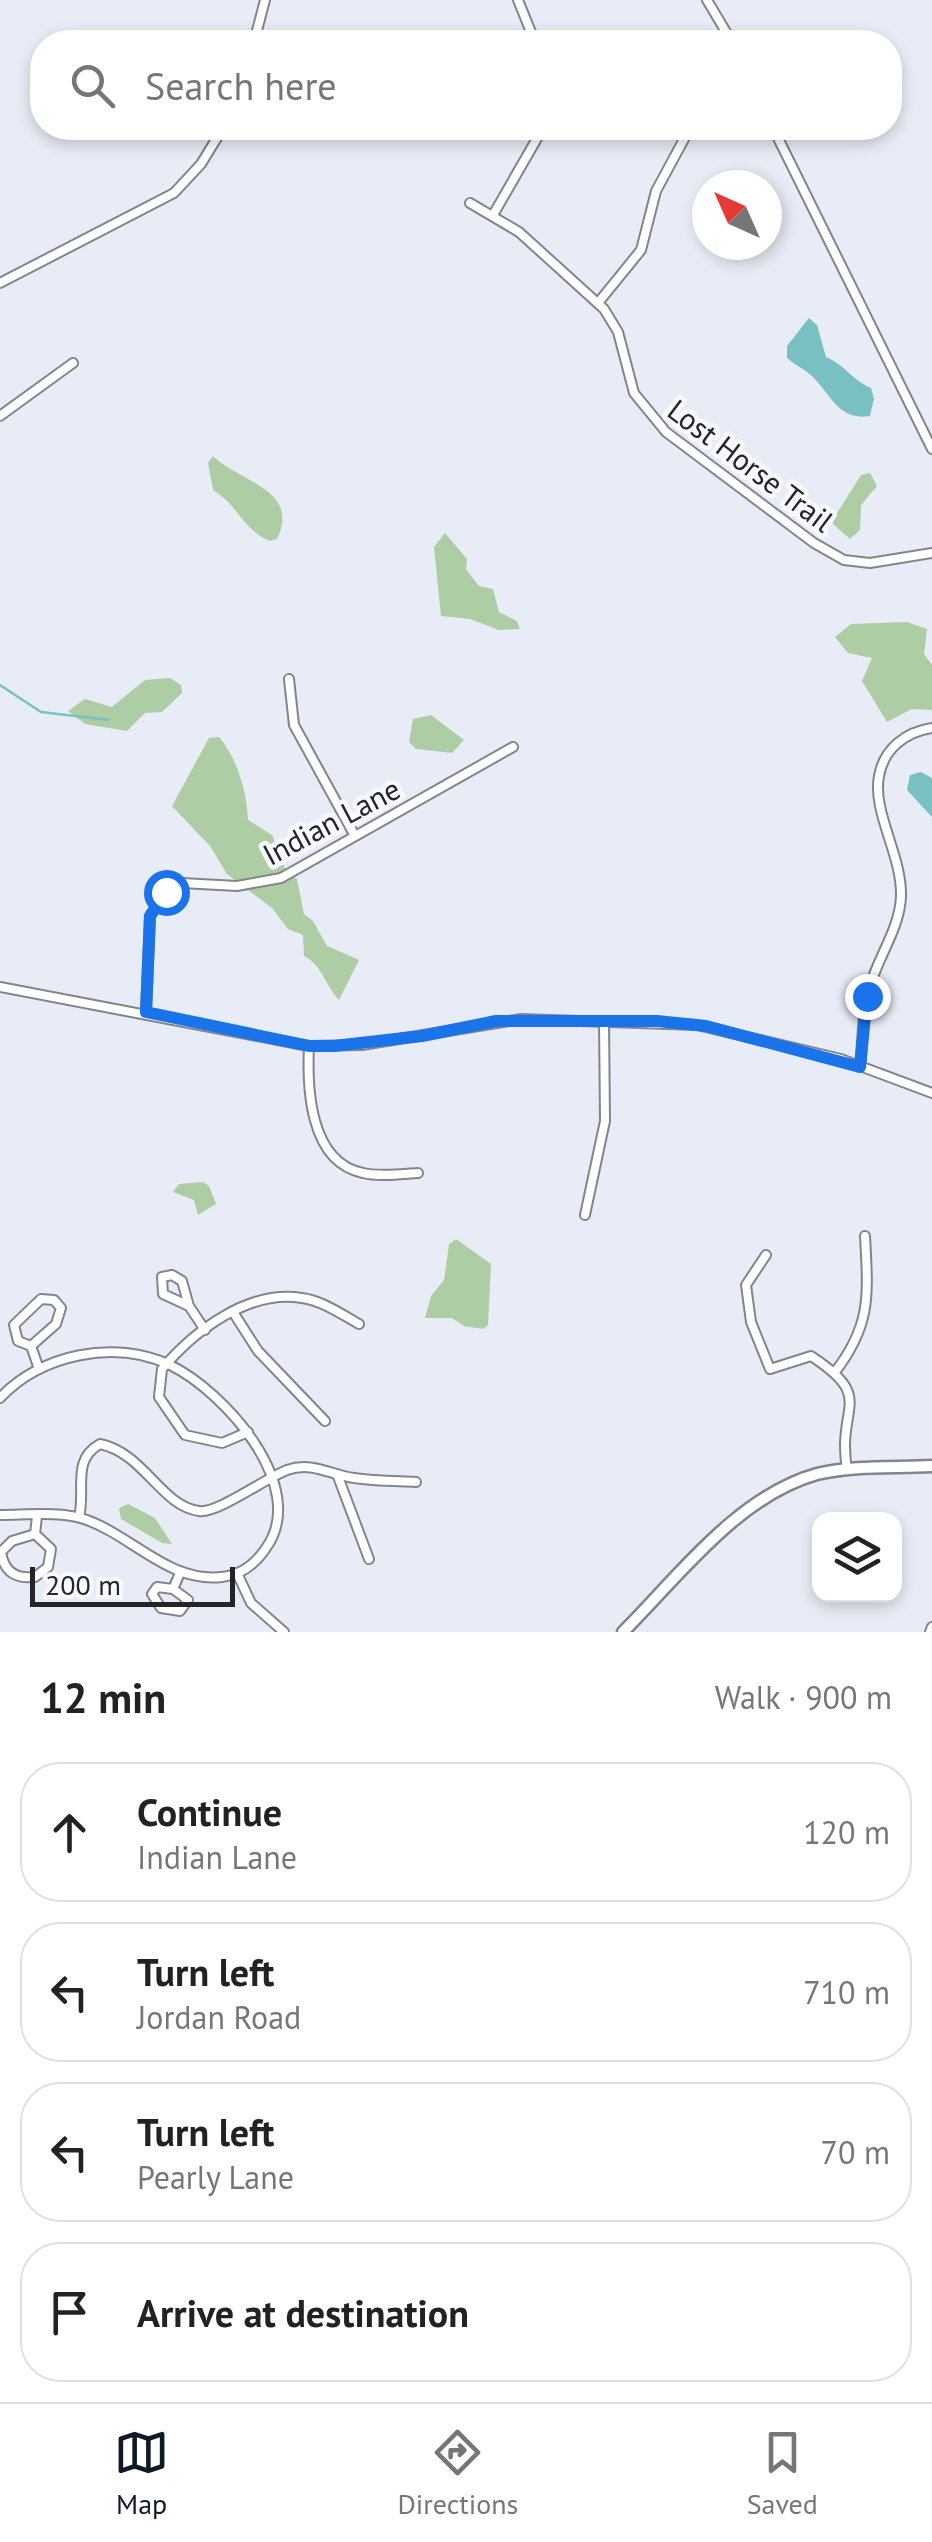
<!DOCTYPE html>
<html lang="en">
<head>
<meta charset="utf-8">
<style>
	:root { --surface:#fff; --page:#f6f6f6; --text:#222; --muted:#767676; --line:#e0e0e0; --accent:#111827 }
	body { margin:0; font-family:"PT Sans",sans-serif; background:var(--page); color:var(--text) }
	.controls { position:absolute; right:30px; bottom:30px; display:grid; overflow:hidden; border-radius:20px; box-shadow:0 5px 15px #0003 }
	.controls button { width:90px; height:90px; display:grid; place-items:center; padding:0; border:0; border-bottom:2px solid var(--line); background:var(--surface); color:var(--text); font:50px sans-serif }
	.compass { position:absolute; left:692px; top:170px; width:90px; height:90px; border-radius:50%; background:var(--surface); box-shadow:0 5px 15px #0003; rotate:315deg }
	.scale { position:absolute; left:30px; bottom:25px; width:205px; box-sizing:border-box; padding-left:10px; border:5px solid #242529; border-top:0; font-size:28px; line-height:35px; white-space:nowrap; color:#242529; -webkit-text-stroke:8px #f8f9fe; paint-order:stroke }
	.stop { position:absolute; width:30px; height:30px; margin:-22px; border:8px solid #1a73e8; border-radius:50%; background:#fff }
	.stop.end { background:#1a73e8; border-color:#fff; box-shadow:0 2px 10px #0008 }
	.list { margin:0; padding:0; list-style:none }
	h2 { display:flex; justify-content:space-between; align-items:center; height:130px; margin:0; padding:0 40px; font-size:42px }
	h2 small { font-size:32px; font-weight:400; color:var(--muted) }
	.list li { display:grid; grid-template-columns:65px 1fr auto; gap:30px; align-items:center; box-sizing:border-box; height:140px; margin:0 20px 20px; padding:0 20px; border:2px solid var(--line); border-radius:40px }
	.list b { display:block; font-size:38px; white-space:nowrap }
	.list p { margin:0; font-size:32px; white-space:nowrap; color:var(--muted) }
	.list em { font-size:32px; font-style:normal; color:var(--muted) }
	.icon { flex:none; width:55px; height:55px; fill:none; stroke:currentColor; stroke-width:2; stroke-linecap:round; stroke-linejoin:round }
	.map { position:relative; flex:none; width:932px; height:1632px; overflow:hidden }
	.search { position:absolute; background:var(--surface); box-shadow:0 5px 15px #0003; left:30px; right:30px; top:30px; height:110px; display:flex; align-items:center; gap:25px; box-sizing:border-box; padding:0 35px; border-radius:40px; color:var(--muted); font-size:38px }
	.sheet { height:770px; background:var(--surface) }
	nav { display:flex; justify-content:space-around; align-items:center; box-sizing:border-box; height:140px; border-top:2px solid var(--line); background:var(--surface); font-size:28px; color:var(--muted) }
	nav a { display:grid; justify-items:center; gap:5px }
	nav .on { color:var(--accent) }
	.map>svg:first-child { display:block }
	.green { fill:#aecda4 }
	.water { fill:#79c0c2 }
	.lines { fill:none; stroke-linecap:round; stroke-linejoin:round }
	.stream { stroke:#79c0c2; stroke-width:2.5 }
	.minor-casing { stroke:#82858f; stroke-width:12 }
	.secondary-casing { stroke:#82858f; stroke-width:15 }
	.minor { stroke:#fff; stroke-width:8 }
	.secondary { stroke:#fff; stroke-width:10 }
	.route { stroke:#1a73e8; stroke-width:12 }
	.labels { text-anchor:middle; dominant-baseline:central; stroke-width:9; stroke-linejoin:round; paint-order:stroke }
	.street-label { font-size:30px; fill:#242529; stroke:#f8f9fe }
</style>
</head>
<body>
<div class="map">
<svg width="932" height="1632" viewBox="0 0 932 1632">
	<rect width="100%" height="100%" fill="#e8ecf6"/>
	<!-- green -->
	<g class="green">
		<path d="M213 456C240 482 301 490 277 539L270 541C243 530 238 505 213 490L208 463Z"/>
		<path d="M870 473 877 486 861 505 860 530 850 539 833 524 834 518 861 475Z"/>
		<path d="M445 533 467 559 466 569 479 586 493 589 499 612 517 621 520 629 499 630 470 619 441 616 434 547Z"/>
		<path d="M907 622 927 629 924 654 932 665V710L912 709 887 722 862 681 872 658 848 653 835 637 851 624Z"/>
		<path d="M170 678 181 685 182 693 162 712 145 713 127 731 85 724 68 711 85 699 112 707 145 680Z"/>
		<path d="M431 715 464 740 452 753 416 749 409 742 413 719Z"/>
		<path d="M219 737C237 758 247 792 248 820L272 835 286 871 297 879 304 914 313 921 327 946 359 960 339 1000C324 984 323 966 304 956L303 935 288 929 272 908 227 874 210 846 172 806 209 738Z"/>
		<path d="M203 1182 209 1186 216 1204 198 1215 194 1200 173 1192 179 1184Z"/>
		<path d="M456 1239 491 1264 488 1325 483 1329 464 1326 452 1318H425L431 1296 444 1280 449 1244Z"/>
		<path d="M128 1504 155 1518 172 1544 162 1543 121 1519 119 1508Z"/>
	</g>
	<!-- water -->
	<g class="water">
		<path d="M809 318 817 325 826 357C845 365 852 380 871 388L874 399 870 416C839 421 831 395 813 377 806 370 795 365 787 358V346Z"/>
		<path d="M921 772 932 778V817L907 790 910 775Z"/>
	</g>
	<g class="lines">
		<!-- stream -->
		<path class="stream" d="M0 685 41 712 109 720"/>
		<defs>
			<g id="minor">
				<path d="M518 0 535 42"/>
				<path d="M707 0 732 42"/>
				<path d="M254 42 265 0"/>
				<path d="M773 128 932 449"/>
				<path d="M470 203 519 232 604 309 618 332 634 393 666 432 814 543 844 560 870 563 932 553"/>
				<path d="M493 215 543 128"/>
				<path d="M0 283 174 193 201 164 223 128"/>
				<path d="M598 303 641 250 656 191 690 128"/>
				<path d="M0 416 73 363"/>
				<path d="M289 679 294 725 355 836"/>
				<path d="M0 987 309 1046 362 1045 521 1019 697 1025 841 1059 932 1093"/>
				<path d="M146 1012 150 916 166 892 182 883 237 886 281 878 513 747"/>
				<path d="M309 1046C307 1087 309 1162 363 1173 380 1177 401 1174 418 1173"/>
				<path d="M860 1067C863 1039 862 1010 871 983 880 954 900 927 901 896 902 855 872 812 879 776 884 748 906 732 932 728"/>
				<path d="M585 1215 605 1121 604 1021"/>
				<path d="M766 1255 746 1285 751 1322 770 1369 811 1356C877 1399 836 1405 847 1469"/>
				<path d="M189 1306 182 1281 172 1275 162 1277 163 1294 189 1306 205 1330"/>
				<path d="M233 1312 258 1351 325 1421"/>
				<path d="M31 1346 18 1341 14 1325 41 1299 54 1300 61 1308 56 1324 31 1346 39 1369"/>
				<path d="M835 1372C872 1324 868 1294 865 1236"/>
				<path d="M0 1398C41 1354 115 1339 170 1365 224 1391 310 1487 266 1548 256 1563 241 1575 222 1577 168 1583 132 1535 84 1519 60 1511 26 1515 0 1515"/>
				<path d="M248 1432 222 1443 185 1435 159 1397 162 1369C194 1331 249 1289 302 1298 323 1301 341 1314 359 1324"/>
				<path d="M337 1474 369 1559"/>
				<path d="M79 1517C86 1489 71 1460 100 1444 144 1453 161 1506 199 1511 217 1514 264 1479 287 1470 312 1461 331 1475 354 1478 374 1481 396 1481 416 1482"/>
				<path d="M35 1534 51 1549 48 1567 35 1577C16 1579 4 1572 1 1552L12 1541 35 1534 37 1516"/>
				<path d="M237 1573 251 1603 284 1632"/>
				<path d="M173 1589 157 1587 152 1594 161 1608 180 1611 188 1600 173 1589 180 1573"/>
				<path d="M930 1632 932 1627"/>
			</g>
			<path id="secondary" d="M623 1632C679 1576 738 1496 817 1474 854 1465 894 1468 932 1466"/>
		</defs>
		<!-- minor casing -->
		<use href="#minor" class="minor-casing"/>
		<!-- secondary casing -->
		<use href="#secondary" class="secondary-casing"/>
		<!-- minor -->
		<use href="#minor" class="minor"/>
		<!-- secondary -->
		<use href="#secondary" class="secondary"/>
	</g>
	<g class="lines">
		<!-- route -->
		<path class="route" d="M166 892 150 916 146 1012 309 1046H334L422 1036 496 1021H657L706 1026 860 1067 867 996"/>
	</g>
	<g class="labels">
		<!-- street labels -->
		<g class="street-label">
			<text transform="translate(751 465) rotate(37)">Lost Horse Trail</text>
			<text transform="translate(331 821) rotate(-28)">Indian Lane</text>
		</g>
	</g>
</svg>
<div class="controls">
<button><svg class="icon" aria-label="layers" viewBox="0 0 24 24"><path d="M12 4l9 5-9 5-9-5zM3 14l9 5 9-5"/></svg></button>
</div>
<svg class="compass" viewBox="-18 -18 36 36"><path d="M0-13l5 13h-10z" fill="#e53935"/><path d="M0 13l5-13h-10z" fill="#767676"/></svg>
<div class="scale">200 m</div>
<div class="stop" style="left:166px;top:892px"></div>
<div class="stop end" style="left:867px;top:996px"></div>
<div class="search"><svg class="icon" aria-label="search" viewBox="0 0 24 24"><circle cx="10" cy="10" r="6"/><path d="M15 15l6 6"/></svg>Search here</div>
</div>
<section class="sheet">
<h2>12 min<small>Walk · 900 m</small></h2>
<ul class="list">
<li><svg class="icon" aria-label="ahead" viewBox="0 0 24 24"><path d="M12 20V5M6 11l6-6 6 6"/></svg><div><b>Continue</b><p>Indian Lane</p></div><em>120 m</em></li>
<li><svg class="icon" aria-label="left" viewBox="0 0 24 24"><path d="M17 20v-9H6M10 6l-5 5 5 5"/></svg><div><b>Turn left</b><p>Jordan Road</p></div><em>710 m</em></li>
<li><svg class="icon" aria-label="left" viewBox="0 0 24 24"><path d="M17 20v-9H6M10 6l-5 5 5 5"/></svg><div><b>Turn left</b><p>Pearly Lane</p></div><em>70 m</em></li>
<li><svg class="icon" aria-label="arrive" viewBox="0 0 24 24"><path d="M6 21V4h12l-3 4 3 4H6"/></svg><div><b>Arrive at destination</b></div></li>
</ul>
</section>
<nav>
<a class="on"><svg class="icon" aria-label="map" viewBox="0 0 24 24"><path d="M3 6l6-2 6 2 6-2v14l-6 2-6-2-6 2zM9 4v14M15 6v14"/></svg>Map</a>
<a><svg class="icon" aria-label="directions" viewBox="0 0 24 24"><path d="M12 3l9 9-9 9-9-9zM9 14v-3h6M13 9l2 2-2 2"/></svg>Directions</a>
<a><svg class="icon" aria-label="saved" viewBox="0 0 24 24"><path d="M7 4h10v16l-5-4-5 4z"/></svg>Saved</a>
</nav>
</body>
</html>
